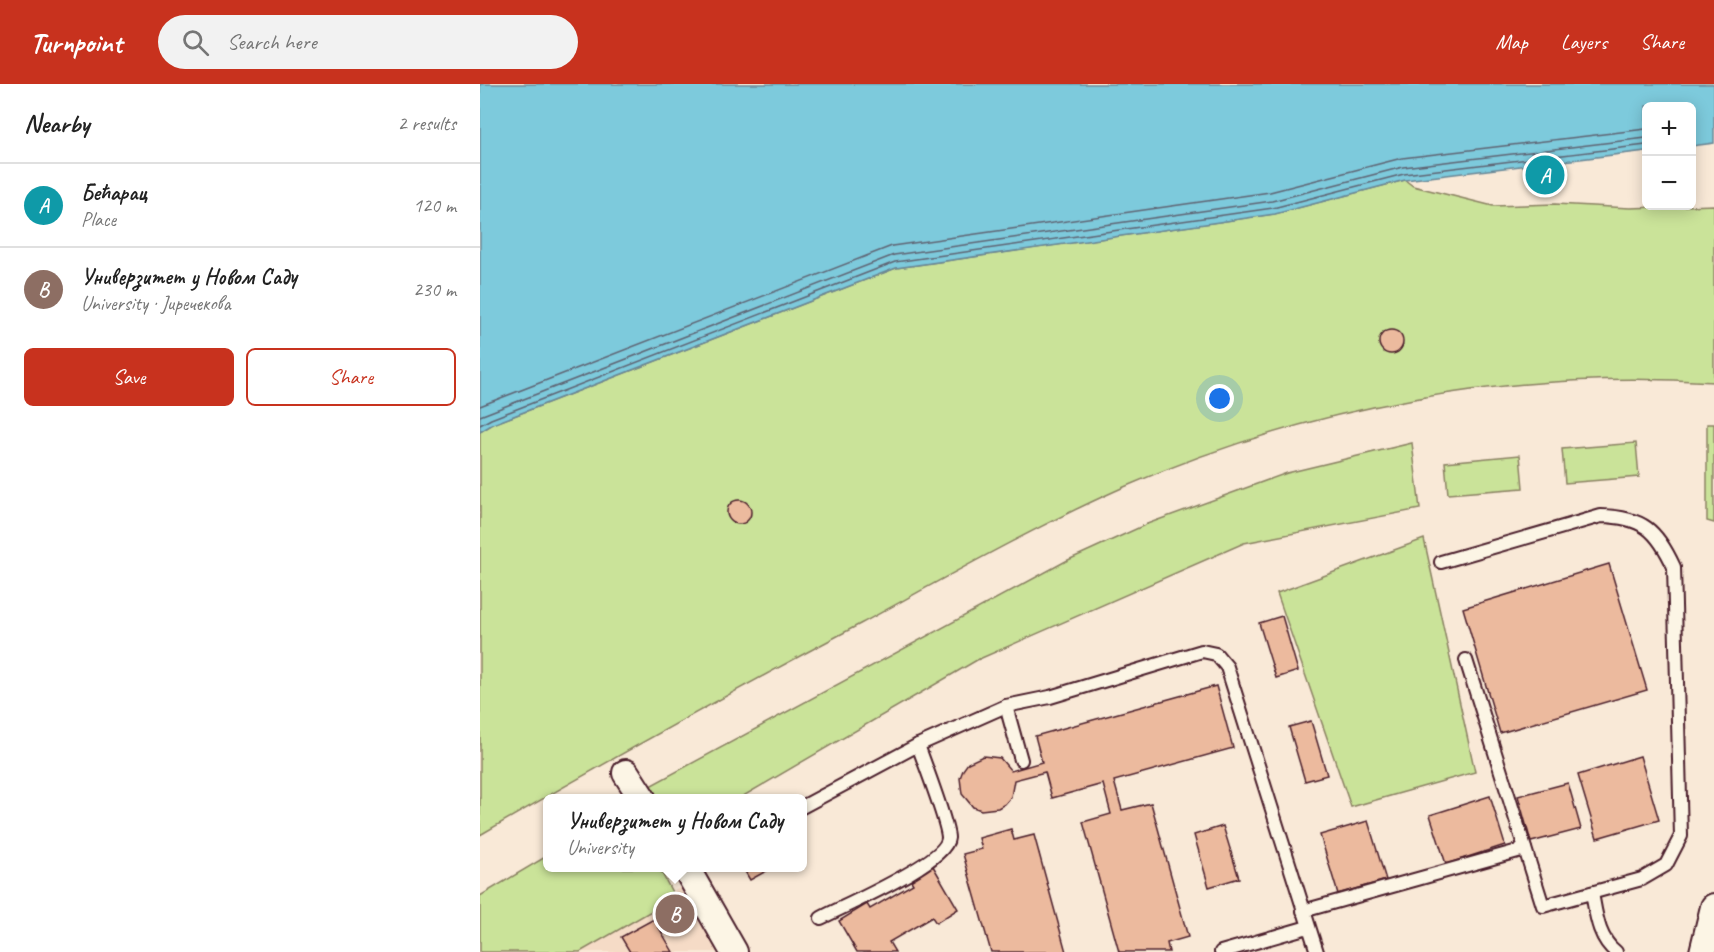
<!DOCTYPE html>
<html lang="en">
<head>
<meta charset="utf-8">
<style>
	:root { --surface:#fff; --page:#f2f2f2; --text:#222; --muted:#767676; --line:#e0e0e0; --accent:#c8321e }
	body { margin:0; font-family:Caveat,sans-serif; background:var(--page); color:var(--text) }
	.controls { position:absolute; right:18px; top:18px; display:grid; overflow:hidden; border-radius:9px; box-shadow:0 3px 15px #0003 }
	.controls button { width:54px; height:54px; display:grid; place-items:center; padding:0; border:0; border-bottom:2px solid var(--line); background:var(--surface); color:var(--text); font:30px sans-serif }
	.you { position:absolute; left:740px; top:315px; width:21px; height:21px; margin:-15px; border:4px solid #fff; border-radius:50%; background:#1a73e8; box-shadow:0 0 0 9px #1a73e833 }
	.badge { display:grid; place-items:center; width:39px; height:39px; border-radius:50%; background:var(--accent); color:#fff; font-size:20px; font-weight:700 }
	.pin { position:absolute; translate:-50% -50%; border:3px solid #fff; box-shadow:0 2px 6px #0006 }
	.popup { position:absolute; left:63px; top:710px; width:264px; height:78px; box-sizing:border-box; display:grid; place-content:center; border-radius:9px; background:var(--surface); filter:drop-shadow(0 2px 4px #0005); font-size:20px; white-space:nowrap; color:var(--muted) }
	.popup b { font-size:22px; color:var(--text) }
	.popup::after { content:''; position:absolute; left:50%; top:100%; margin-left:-12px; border:12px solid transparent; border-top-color:var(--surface) }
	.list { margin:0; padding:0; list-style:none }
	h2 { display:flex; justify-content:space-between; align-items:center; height:78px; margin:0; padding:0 24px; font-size:26px }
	h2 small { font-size:20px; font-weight:400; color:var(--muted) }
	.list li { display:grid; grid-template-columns:39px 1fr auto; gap:18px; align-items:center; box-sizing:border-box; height:84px; padding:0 24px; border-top:2px solid var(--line) }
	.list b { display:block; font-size:22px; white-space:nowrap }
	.list p { margin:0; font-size:20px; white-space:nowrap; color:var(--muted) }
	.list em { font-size:20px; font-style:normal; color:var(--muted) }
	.actions { display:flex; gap:12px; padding:18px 24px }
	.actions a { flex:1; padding:14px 0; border:2px solid var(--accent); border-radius:9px; text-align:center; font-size:21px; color:var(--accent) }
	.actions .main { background:var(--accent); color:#fff }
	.icon { flex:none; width:33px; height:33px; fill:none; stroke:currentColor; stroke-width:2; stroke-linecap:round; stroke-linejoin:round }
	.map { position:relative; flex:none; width:1234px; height:868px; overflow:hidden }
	header { display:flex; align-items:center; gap:36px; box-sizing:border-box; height:84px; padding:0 30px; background:var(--accent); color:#fff }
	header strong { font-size:28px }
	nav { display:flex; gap:33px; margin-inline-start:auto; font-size:21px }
	.search { width:420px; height:54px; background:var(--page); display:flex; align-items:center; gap:15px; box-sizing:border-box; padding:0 21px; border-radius:33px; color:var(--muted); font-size:22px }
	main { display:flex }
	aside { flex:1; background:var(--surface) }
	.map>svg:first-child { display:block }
	.built { fill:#f5dbc6 }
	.green { fill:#cae399; stroke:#8a8162; stroke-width:1.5 }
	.water { fill:#7dcadc; stroke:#698695; stroke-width:1.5 }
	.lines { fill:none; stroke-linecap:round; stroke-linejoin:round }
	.shore { stroke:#5e6372; stroke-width:1.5 }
	.building { fill:#ecba9e; stroke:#4a1f2b; stroke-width:1.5 }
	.lane-casing { stroke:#4a1f2b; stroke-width:16 }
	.street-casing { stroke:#4a1f2b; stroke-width:30 }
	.lane { stroke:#fcf5e5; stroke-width:12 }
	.street { stroke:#fcf5e5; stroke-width:26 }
</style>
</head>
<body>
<header>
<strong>Turnpoint</strong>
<div class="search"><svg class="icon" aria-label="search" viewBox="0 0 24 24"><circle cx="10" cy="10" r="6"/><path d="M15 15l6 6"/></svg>Search here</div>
<nav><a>Map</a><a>Layers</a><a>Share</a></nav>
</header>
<main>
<aside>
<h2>Nearby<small>2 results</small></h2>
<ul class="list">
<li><span class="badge" style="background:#0f9aa8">A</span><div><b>Бећарац</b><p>Place</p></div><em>120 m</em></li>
<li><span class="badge" style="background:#8d6e63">B</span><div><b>Универзитет у Новом Саду</b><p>University · Јиречекова</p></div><em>230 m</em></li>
</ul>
<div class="actions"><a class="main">Save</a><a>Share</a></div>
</aside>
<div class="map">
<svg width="1234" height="868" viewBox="0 0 1234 868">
	<rect width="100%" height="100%" fill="#f9e9d7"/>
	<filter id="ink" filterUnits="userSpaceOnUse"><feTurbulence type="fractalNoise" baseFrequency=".0167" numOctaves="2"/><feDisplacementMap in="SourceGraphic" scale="12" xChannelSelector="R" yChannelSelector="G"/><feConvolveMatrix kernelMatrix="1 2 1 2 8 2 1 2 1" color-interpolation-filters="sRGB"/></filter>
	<g filter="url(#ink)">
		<!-- built -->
		<path class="built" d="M217 793 258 868H88Z"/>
		<!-- green -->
		<g class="green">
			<path d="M925 96 933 102 1013 122 1075 120 1150 124 1234 121V298C1034 284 827 323 644 403 554 443 468 492 382 539 253 607 126 678 0 751V348L13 340 416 184 794 130Z"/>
			<path d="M1227 340H1234V439L1227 437Z"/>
			<path d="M932 359 940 425 764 459 497 576 260 714H179L170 702 586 477 667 440 807 389Z"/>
			<path d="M1156 359 1159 393 1085 399 1082 365Z"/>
			<path d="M1040 371 1043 404 968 410 965 378Z"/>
			<path d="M944 455 995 688 871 723 797 509Z"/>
			<path d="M67 772 68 784H179L201 825 181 835 173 826 100 868H0V812Z"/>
		</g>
		<!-- water -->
		<path class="water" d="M0 0H1234V59L1212 62V22H1166V67L925 96 795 130 416 184 13 340 0 348Z"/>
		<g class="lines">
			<!-- shore -->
			<g class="shore">
				<path d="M0 322 412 162 790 108 922 74 1166 45"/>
				<path d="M0 332 414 171 792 117 923 83 1166 54"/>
				<path d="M0 341 11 335 415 178 793 124 924 90 1166 61"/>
			</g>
		</g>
		<!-- building -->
		<g class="building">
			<circle cx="911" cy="258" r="12"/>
			<circle cx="259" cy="428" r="12"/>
			<path d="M1129 480 1167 606 1020 649 983 524Z"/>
			<path d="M802 532 818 587 796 594 779 539Z"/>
			<path d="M736 602 753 664 634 697 642 726 671 719 708 853 687 859 689 868H639L603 738 631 730 623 700 572 714 565 688 534 696 531 713 525 720 518 724 501 726 493 723 482 710 480 694 483 686 488 679 503 672 520 674 531 687 562 678 555 652Z"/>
			<path d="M831 637 847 691 825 697 809 643Z"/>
			<path d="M1160 672 1179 736 1117 754 1098 691Z"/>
			<path d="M1088 699 1101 745 1051 758 1038 712Z"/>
			<path d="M1010 712 1025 761 966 780 950 731Z"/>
			<path d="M888 737 906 796 858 810 840 751Z"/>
			<path d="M743 742 759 794 729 803 714 751Z"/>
			<path d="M531 745 534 756 554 751 586 868H511L483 770 502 765 499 754Z"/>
			<path d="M453 782 478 825 456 839 452 833 409 858 415 868H377L359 837 387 820 390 825 433 800 430 795Z"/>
			<path d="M263 784H289L290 785 270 796Z"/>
			<path d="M174 835 193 868H150L141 853Z"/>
		</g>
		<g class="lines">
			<defs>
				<g id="lane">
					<path d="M961 478 1121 432C1163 433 1177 446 1194 483L1201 752 1186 781 1162 795 1063 822 986 576"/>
					<path d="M526 622 541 676"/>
					<path d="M322 723 438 661 526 622 570 613 722 567 736 570 747 583 837 868"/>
					<path d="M1112 809C1116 830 1118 854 1136 868"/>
					<path d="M823 827 1045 765"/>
					<path d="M341 834C364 822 467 778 468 754 468 740 444 678 438 661"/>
					<path d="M741 868 828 843"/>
				</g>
				<g id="street">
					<path d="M146 689 162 714"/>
					<path d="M206 784 254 868"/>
					<path d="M1223 868 1234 823"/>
				</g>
			</defs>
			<!-- lane casing -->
			<use href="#lane" class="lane-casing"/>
			<!-- street casing -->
			<use href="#street" class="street-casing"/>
			<!-- lane -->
			<use href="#lane" class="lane"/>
			<!-- street -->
			<use href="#street" class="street"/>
		</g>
	</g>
</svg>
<div class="controls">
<button>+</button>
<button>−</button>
</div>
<div class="you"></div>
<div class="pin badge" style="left:1065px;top:91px;background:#0f9aa8">A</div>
<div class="pin badge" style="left:195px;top:830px;background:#8d6e63">B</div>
<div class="popup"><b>Универзитет у Новом Саду</b>University</div>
</div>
</main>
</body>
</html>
